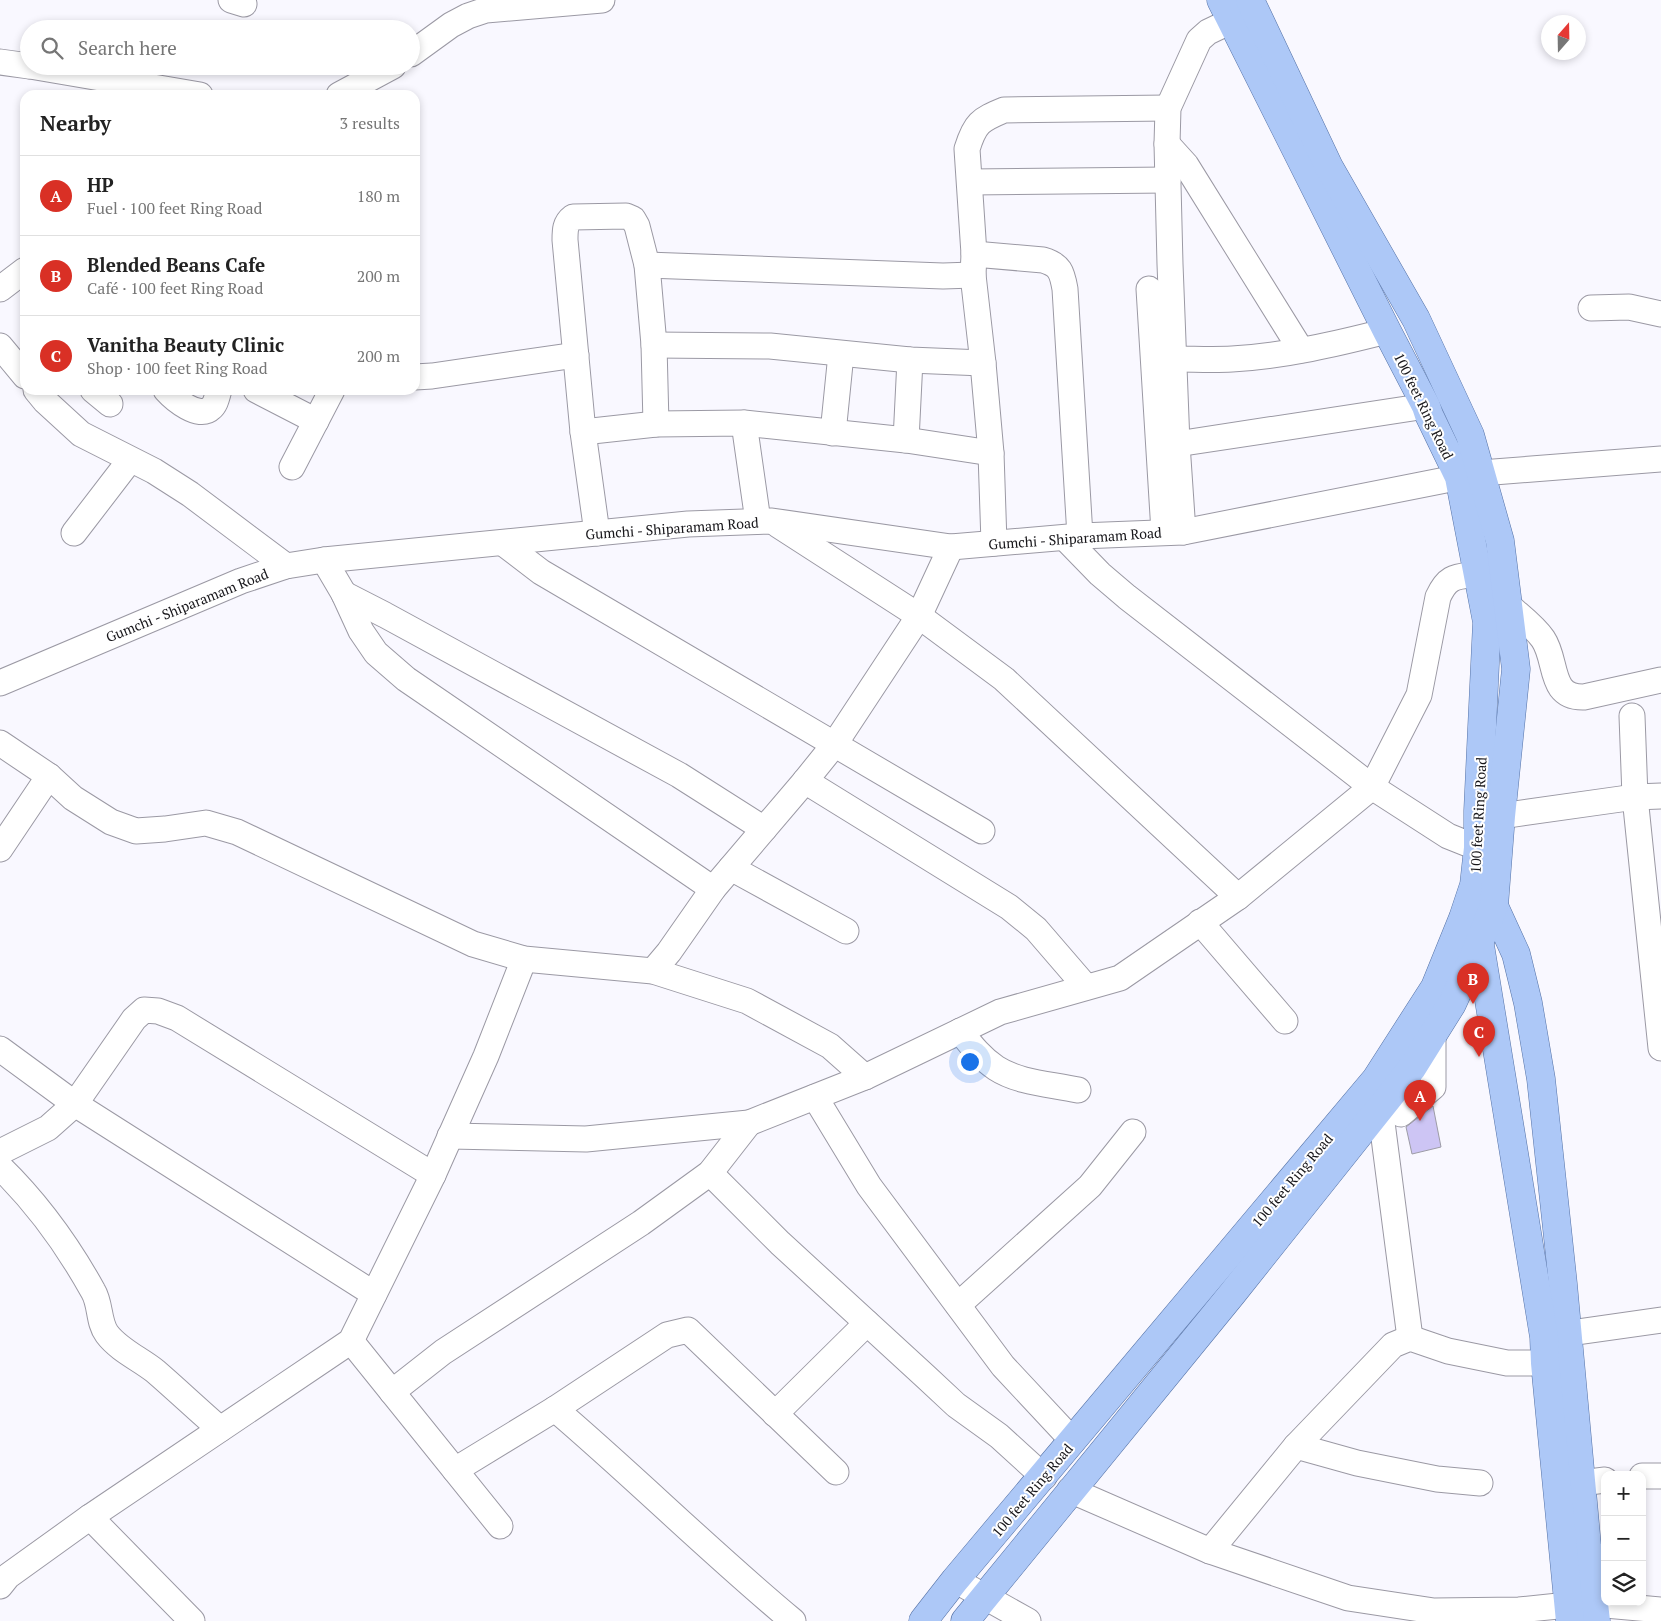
<!DOCTYPE html>
<html lang="en">
<head>
<meta charset="utf-8">
<style>
	:root { --surface:#fff; --page:#f6f6f6; --text:#222; --muted:#767676; --line:#e0e0e0; --accent:#d93025 }
	body { margin:0; font-family:"PT Serif",serif; background:var(--page); color:var(--text) }
	.controls { position:absolute; right:15px; bottom:15px; display:grid; overflow:hidden; border-radius:10px; box-shadow:0 2px 8px #0003 }
	.controls button { width:45px; height:45px; display:grid; place-items:center; padding:0; border:0; border-bottom:1px solid var(--line); background:var(--surface); color:var(--text); font:25px sans-serif }
	.compass { position:absolute; left:1541px; top:15px; width:45px; height:45px; border-radius:50%; background:var(--surface); box-shadow:0 2px 8px #0003; rotate:20deg }
	.you { position:absolute; left:969px; top:1061px; width:18px; height:18px; margin:-12px; border:4px solid #fff; border-radius:50%; background:#1a73e8; box-shadow:0 0 0 8px #1a73e833 }
	.badge { display:grid; place-items:center; width:32px; height:32px; border-radius:50%; background:var(--accent); color:#fff; font-size:16px; font-weight:700 }
	.pin { position:absolute; translate:-50% -41px; filter:drop-shadow(0 1px 2px #0008) }
	.pin::after { content:''; position:absolute; top:26px; width:18px; height:15px; background:inherit; clip-path:polygon(0 0,100% 0,50% 100%) }
	.list { margin:0; padding:0; list-style:none }
	h2 { display:flex; justify-content:space-between; align-items:center; height:65px; margin:0; padding:0 20px; font-size:21px }
	h2 small { font-size:16px; font-weight:400; color:var(--muted) }
	.list li { display:grid; grid-template-columns:32px 1fr auto; gap:15px; align-items:center; box-sizing:border-box; height:80px; padding:0 20px; border-top:1px solid var(--line) }
	.list b { display:block; font-size:19px; white-space:nowrap }
	.list p { margin:0; font-size:16px; white-space:nowrap; color:var(--muted) }
	.list em { font-size:16px; font-style:normal; color:var(--muted) }
	.icon { flex:none; width:28px; height:28px; fill:none; stroke:currentColor; stroke-width:2; stroke-linecap:round; stroke-linejoin:round }
	.map { position:relative; flex:none; width:1661px; height:1621px; overflow:hidden }
	.search { position:absolute; background:var(--surface); box-shadow:0 2px 8px #0003; left:20px; top:20px; width:400px; height:55px; display:flex; align-items:center; gap:12px; box-sizing:border-box; padding:0 18px; border-radius:28px; color:var(--muted); font-size:19px }
	.panel { position:absolute; background:var(--surface); box-shadow:0 2px 8px #0003; left:20px; top:90px; width:400px; height:305px; border-radius:15px }
	.map>svg:first-child { display:block }
	.building { fill:#cdc5f4; stroke:#9d9ca6 }
	.lines { fill:none; stroke-linecap:round; stroke-linejoin:round }
	.minor-casing { stroke:#9b99a4; stroke-width:27 }
	.major-casing { stroke:#5572a6; stroke-width:29 }
	.minor { stroke:#fff; stroke-width:25 }
	.major { stroke:#adc8f7; stroke-width:28 }
	.labels { text-anchor:middle; dominant-baseline:central; stroke-width:4; stroke-linejoin:round; paint-order:stroke }
	.street-label { font-size:14px; fill:#17161a; stroke:#fff }
</style>
</head>
<body>
<div class="map">
<svg width="1661" height="1621" viewBox="0 0 1661 1621">
	<rect width="100%" height="100%" fill="#f9f8ff"/>
	<!-- building -->
	<path class="building" d="M1433 1106 1441 1147 1412 1154 1406 1127Z"/>
	<g class="lines">
		<defs>
			<g id="minor">
				<path d="M231 0 244 4"/>
				<path d="M411 54 451 25 468 16 486 10 602 0"/>
				<path d="M0 62 29 66"/>
				<path d="M30 66 200 95"/>
				<path d="M339 95 393 66"/>
				<path d="M1167 144 1186 165 1301 350"/>
				<path d="M970 182 1168 180"/>
				<path d="M974 254 1043 260C1060 265 1062 272 1065 289L1080 536"/>
				<path d="M647 265 943 276 973 275"/>
				<path d="M0 289 25 270"/>
				<path d="M1149 289 1164 532"/>
				<path d="M1591 308 1629 307 1661 314"/>
				<path d="M654 345 770 346 910 360 983 363"/>
				<path d="M0 346 25 376"/>
				<path d="M1175 359C1194 359 1213 360 1232 359 1285 356 1336 344 1387 331"/>
				<path d="M415 377 432 376 576 355"/>
				<path d="M36 390 45 401 81 434 154 471 190 494 286 566"/>
				<path d="M93 390 110 404"/>
				<path d="M166 390C174 399 199 420 211 408 216 404 217 396 219 390"/>
				<path d="M256 390 316 421"/>
				<path d="M744 423 758 521"/>
				<path d="M583 432 656 424 744 423 906 440 991 453"/>
				<path d="M833 433 841 354"/>
				<path d="M906 440 910 360"/>
				<path d="M1177 444 1426 406"/>
				<path d="M292 467 332 390"/>
				<path d="M778 525 919 616 1004 679 1238 897"/>
				<path d="M1183 532 1177 444 1170 264 1167 144 1168 108 1199 40 1208 32 1231 21"/>
				<path d="M74 533 130 460"/>
				<path d="M597 533 583 432 565 240C565 230 565 223 573 217L626 216 633 219 637 226 647 265 654 345 656 424"/>
				<path d="M1065 538 1100 574 1127 597 1372 787 1448 836 1478 848"/>
				<path d="M503 543 541 572 982 831"/>
				<path d="M994 543 991 453 983 363 973 275 974 254 967 149C975 123 980 120 1004 110L1168 108"/>
				<path d="M324 560 344 594 361 631 376 653 406 679 713 889"/>
				<path d="M344 594 385 615 679 775 764 829"/>
				<path d="M1509 606C1520 616 1534 626 1543 639 1558 661 1548 698 1584 697L1661 680"/>
				<path d="M0 683 241 581 286 566 324 560 688 524 772 521 951 547 1080 536 1183 532 1481 473 1661 459"/>
				<path d="M1632 716 1635 797 1661 1048"/>
				<path d="M0 743 49 776 73 798 111 822 136 831 165 829 206 823 237 832 473 944 524 959 653 971 747 1001 830 1046 865 1077"/>
				<path d="M805 781 1009 907 1036 929 1086 987"/>
				<path d="M1501 816 1635 797 1661 796"/>
				<path d="M0 849 49 776"/>
				<path d="M731 868 846 931"/>
				<path d="M1200 922 1285 1021"/>
				<path d="M653 971 669 952 713 889 805 781 834 745 919 616 951 547"/>
				<path d="M960 1031C971 1045 981 1058 996 1068 1019 1083 1051 1084 1078 1090"/>
				<path d="M0 1049 75 1104 374 1294"/>
				<path d="M815 1097 869 1186 1003 1366 1073 1441"/>
				<path d="M1383 1103 1401 1114 1433 1087V1034"/>
				<path d="M1380 1107 1410 1338"/>
				<path d="M450 1136 586 1139 749 1123 865 1077 1000 1012 1120 978 1238 897 1372 787 1419 695 1438 597C1448 575 1456 577 1478 574"/>
				<path d="M0 1152 48 1128 75 1104 134 1019 144 1010 158 1011 177 1018 433 1175"/>
				<path d="M0 1167C37 1203 68 1246 93 1291 101 1304 98 1322 107 1334 119 1350 140 1359 155 1371 177 1390 198 1410 220 1429"/>
				<path d="M710 1173 780 1243 926 1377 956 1405 999 1436 1044 1477"/>
				<path d="M958 1305 1090 1186 1133 1132"/>
				<path d="M1549 1336 1661 1320"/>
				<path d="M351 1341 500 1526"/>
				<path d="M392 1392 443 1352 641 1223 710 1173 749 1123"/>
				<path d="M555 1409C636 1478 711 1553 793 1621"/>
				<path d="M775 1414 867 1323"/>
				<path d="M1296 1446 1357 1463 1437 1479 1480 1483"/>
				<path d="M455 1470 555 1409 667 1335 688 1330 836 1472"/>
				<path d="M1642 1476H1661"/>
				<path d="M1581 1483 1605 1480"/>
				<path d="M1070 1490 1210 1551 1348 1598 1434 1611 1519 1610 1568 1605 1594 1604 1661 1610"/>
				<path d="M90 1517 192 1621"/>
				<path d="M1210 1551 1296 1446 1393 1345 1410 1338 1448 1351 1507 1363H1545"/>
				<path d="M955 1580 1028 1621"/>
				<path d="M0 1586 8 1576 90 1517 351 1341 433 1175 486 1056 524 959"/>
			</g>
			<g id="major">
				<path d="M1487 899 1494 906 1516 954 1528 1003 1541 1079 1563 1284 1587 1546 1596 1621"/>
				<path d="M1479 939 1544 1337 1545 1363 1570 1621"/>
				<path d="M923 1621 955 1580 1376 1079 1435 987 1463 918 1474 885 1478 848V811L1487 622 1459 477 1429 415 1426 406 1387 331 1221 0"/>
				<path d="M965 1621 1232 1294 1412 1068 1452 1004 1473 958 1494 906 1501 816 1516 669 1500 541 1470 435 1416 319 1329 167 1250 0"/>
			</g>
		</defs>
		<!-- minor casing -->
		<use href="#minor" class="minor-casing"/>
		<!-- major casing -->
		<use href="#major" class="major-casing"/>
		<!-- minor -->
		<use href="#minor" class="minor"/>
		<!-- major -->
		<use href="#major" class="major"/>
	</g>
	<g class="labels">
		<!-- street labels -->
		<g class="street-label">
			<text transform="translate(1424 406) rotate(64)">100 feet Ring Road</text>
			<text transform="translate(672 528) rotate(-4)">Gumchi - Shiparamam Road</text>
			<text transform="translate(1075 538) rotate(-4)">Gumchi - Shiparamam Road</text>
			<text transform="translate(187 605) rotate(-22)">Gumchi - Shiparamam Road</text>
			<text transform="translate(1478 815) rotate(-87)">100 feet Ring Road</text>
			<text transform="translate(1292 1180) rotate(-50)">100 feet Ring Road</text>
			<text transform="translate(1032 1490) rotate(-50)">100 feet Ring Road</text>
		</g>
	</g>
</svg>
<div class="controls">
<button>+</button>
<button>−</button>
<button><svg class="icon" aria-label="layers" viewBox="0 0 24 24"><path d="M12 4l9 5-9 5-9-5zM3 14l9 5 9-5"/></svg></button>
</div>
<svg class="compass" viewBox="-18 -18 36 36"><path d="M0-13l5 13h-10z" fill="#e53935"/><path d="M0 13l5-13h-10z" fill="#767676"/></svg>
<div class="you"></div>
<div class="pin badge" style="left:1420px;top:1121px">A</div>
<div class="pin badge" style="left:1473px;top:1004px">B</div>
<div class="pin badge" style="left:1479px;top:1057px">C</div>
<div class="search"><svg class="icon" aria-label="search" viewBox="0 0 24 24"><circle cx="10" cy="10" r="6"/><path d="M15 15l6 6"/></svg>Search here</div>
<section class="panel">
<h2>Nearby<small>3 results</small></h2>
<ul class="list">
<li><span class="badge">A</span><div><b>HP</b><p>Fuel · 100 feet Ring Road</p></div><em>180 m</em></li>
<li><span class="badge">B</span><div><b>Blended Beans Cafe</b><p>Café · 100 feet Ring Road</p></div><em>200 m</em></li>
<li><span class="badge">C</span><div><b>Vanitha Beauty Clinic</b><p>Shop · 100 feet Ring Road</p></div><em>200 m</em></li>
</ul>
</section>
</div>
</body>
</html>
